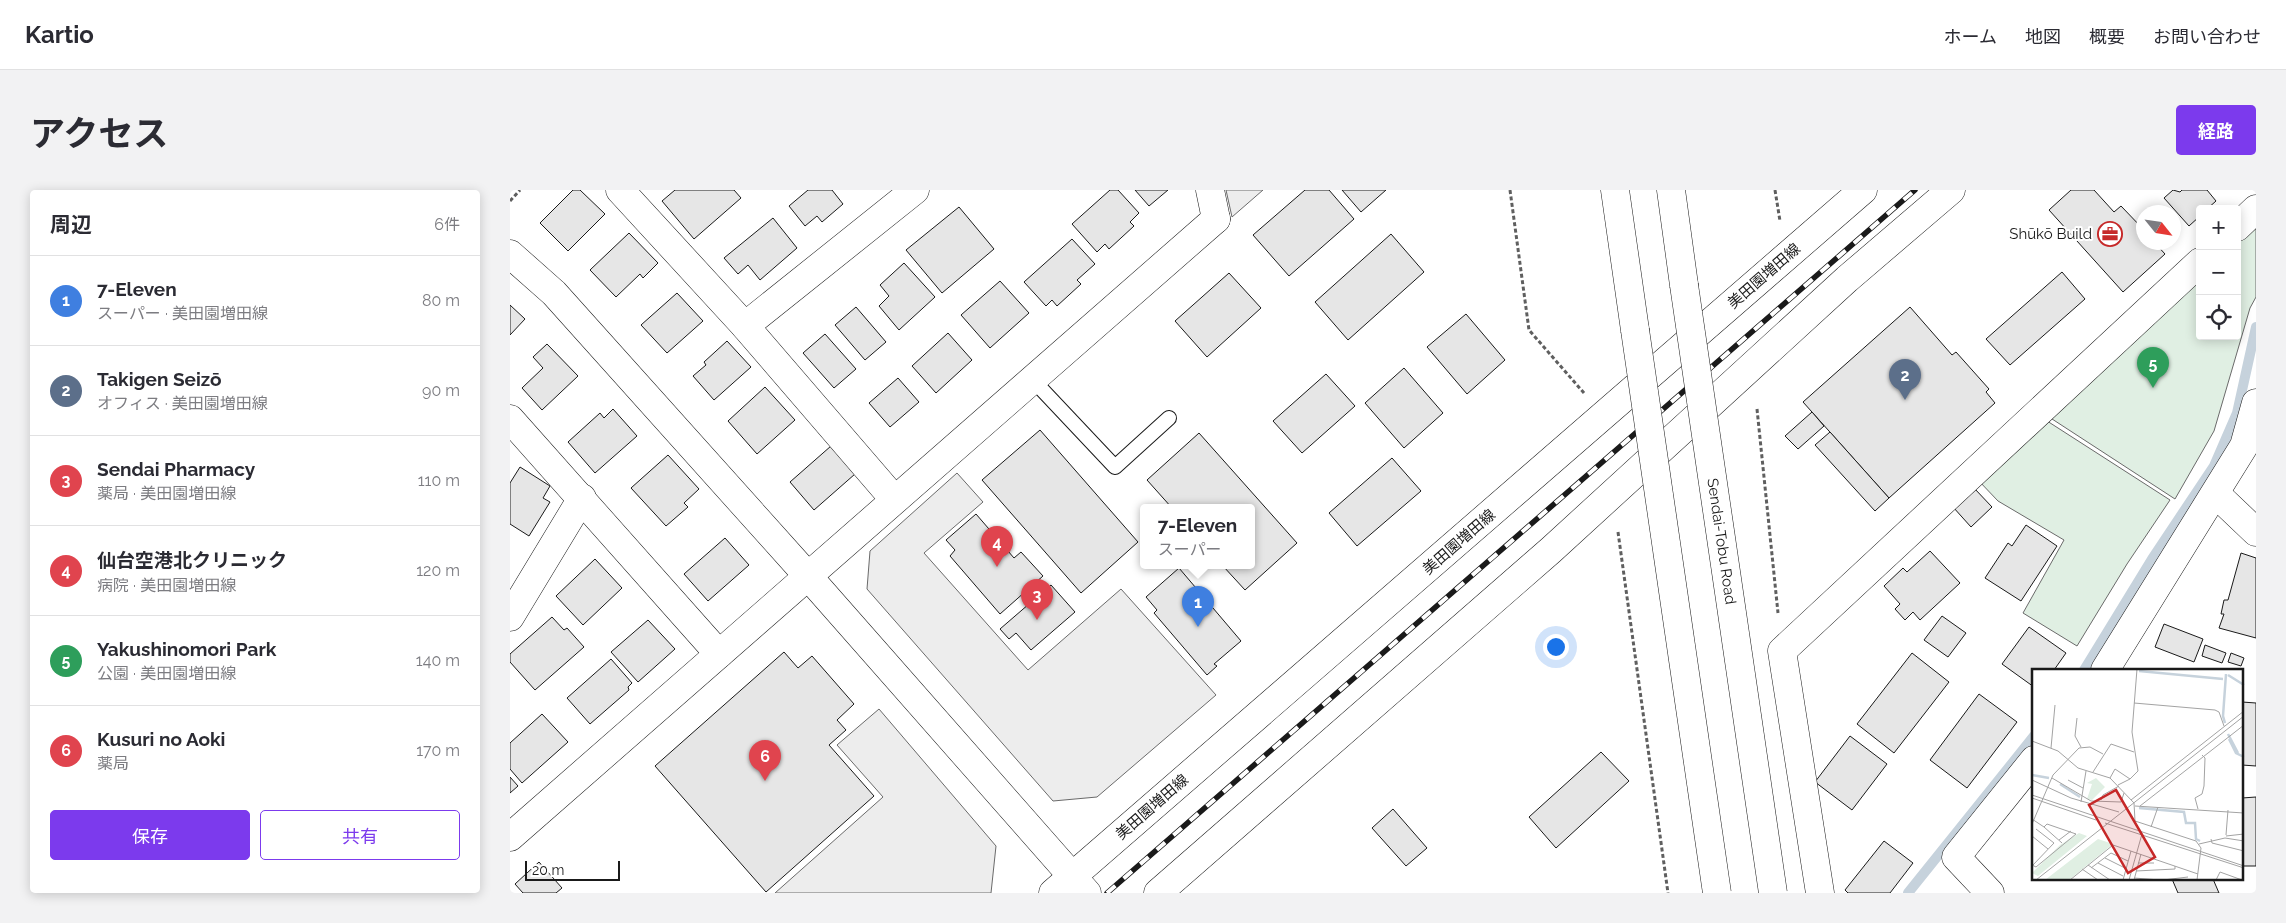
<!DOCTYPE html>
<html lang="ja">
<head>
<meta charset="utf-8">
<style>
	:root { --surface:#fff; --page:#f2f2f3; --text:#2b2b33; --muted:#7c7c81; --line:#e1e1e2; --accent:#7c3aed }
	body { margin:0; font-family:Raleway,"Noto Sans JP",sans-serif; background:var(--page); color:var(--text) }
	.controls { position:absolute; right:15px; top:15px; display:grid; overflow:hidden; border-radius:5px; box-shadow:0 2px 12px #0003 }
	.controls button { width:45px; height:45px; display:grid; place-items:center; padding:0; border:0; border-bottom:1px solid var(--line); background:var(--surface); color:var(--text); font:25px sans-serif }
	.compass { position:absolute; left:1626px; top:15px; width:45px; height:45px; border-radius:50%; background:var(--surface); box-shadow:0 2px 12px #0003; rotate:120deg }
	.scale { position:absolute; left:15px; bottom:12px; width:95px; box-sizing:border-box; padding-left:5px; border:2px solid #1a1a1a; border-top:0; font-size:14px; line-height:18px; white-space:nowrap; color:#1a1a1a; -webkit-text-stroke:4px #fff; paint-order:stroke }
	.you { position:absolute; left:1045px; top:456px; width:18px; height:18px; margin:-12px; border:4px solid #fff; border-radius:50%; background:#1a73e8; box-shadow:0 0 0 8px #1a73e833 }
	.badge { display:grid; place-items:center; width:32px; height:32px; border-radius:50%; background:var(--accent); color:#fff; font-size:16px; font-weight:700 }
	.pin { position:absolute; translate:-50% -41px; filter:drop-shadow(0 1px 2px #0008) }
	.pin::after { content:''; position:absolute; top:26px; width:18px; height:15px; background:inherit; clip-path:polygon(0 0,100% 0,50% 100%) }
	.popup { position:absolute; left:630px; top:314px; width:115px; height:65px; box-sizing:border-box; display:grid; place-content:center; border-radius:5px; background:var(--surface); filter:drop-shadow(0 1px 4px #0005); font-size:16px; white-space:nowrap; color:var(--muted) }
	.popup b { font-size:19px; color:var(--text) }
	.popup::after { content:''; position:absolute; left:50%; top:100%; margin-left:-10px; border:10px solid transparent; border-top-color:var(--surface) }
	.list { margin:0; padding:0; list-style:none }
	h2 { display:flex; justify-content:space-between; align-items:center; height:65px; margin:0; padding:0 20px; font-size:21px }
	h2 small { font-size:16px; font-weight:400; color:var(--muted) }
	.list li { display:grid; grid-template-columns:32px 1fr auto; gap:15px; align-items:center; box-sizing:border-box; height:90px; padding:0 20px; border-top:1px solid var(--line) }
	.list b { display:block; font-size:19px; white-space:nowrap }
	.list p { margin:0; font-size:16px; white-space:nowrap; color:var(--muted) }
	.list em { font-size:16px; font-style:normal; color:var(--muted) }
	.actions { display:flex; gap:10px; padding:15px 20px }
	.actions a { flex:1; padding:11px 0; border:1px solid var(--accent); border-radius:5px; text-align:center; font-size:18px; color:var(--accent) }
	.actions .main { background:var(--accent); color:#fff }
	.icon { flex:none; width:28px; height:28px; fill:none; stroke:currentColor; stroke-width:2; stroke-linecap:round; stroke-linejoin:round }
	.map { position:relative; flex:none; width:1746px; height:703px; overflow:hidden; border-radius:5px }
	header { display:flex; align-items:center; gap:30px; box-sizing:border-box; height:70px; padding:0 25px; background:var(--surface); border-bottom:1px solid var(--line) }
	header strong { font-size:24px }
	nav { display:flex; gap:28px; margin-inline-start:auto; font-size:18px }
	.intro { display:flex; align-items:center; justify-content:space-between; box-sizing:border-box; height:120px; padding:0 30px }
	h1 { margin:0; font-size:35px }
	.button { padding:12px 22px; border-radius:5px; background:var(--accent); color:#fff; font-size:18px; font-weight:700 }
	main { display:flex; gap:30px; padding:0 30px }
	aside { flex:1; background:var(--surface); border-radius:5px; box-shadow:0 2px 12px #0003 }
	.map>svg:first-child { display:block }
	.green { fill:#e0efe3; stroke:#6a6a6a }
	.parking { fill:#ededed; stroke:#6a6a6a }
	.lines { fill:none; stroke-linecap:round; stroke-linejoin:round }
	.stream { stroke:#c6d2dc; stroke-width:10 }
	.building { fill:#e6e6e6; stroke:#1a1a1a }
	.lane-casing { stroke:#1a1a1a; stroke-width:16 }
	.street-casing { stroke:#1a1a1a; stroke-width:29 }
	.secondary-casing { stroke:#1a1a1a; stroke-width:29 }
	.highway-casing { stroke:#1a1a1a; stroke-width:29 }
	.path { stroke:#5f5f5f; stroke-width:3; stroke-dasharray:4 2.5; stroke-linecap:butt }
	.lane { stroke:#fff; stroke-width:14 }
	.street { stroke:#fff; stroke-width:28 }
	.secondary { stroke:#fff; stroke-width:28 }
	.highway { stroke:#fff; stroke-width:28 }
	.rail-casing { stroke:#1a1a1a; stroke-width:5.5 }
	.rail { stroke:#fff; stroke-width:4; stroke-dasharray:11; stroke-linecap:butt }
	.highway-bridge-casing { stroke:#1a1a1a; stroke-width:29; stroke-linecap:butt }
	.highway-bridge { stroke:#fff; stroke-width:28 }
	.labels { text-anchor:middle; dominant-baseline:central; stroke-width:4; stroke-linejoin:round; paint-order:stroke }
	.poi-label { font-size:15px; fill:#1a1a1a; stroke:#fff; text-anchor:end }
	.street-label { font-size:15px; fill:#1a1a1a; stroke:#fff }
	.inset-river { fill:none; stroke:#c6d2dc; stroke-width:2.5 }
	.inset-road { fill:none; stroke:#a3a3a3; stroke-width:1 }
	.view { fill:#c62828; fill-opacity:0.15; stroke:#c62828; stroke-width:2.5 }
	.inset-edge { fill:none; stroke:#1a1a1a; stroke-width:2.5 }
</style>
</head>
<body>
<header>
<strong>Kartio</strong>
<nav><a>ホーム</a><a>地図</a><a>概要</a><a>お問い合わせ</a></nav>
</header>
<div class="intro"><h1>アクセス</h1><a class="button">経路</a></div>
<main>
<aside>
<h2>周辺<small>6件</small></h2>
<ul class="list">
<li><span class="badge" style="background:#3f7fe0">1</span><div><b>7-Eleven</b><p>スーパー · 美田園増田線</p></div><em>80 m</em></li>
<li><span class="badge" style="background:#5c6f8a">2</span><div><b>Takigen Seizō</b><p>オフィス · 美田園増田線</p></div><em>90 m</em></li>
<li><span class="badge" style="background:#e0444e">3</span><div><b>Sendai Pharmacy</b><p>薬局 · 美田園増田線</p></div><em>110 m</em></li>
<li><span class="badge" style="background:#e0444e">4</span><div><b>仙台空港北クリニック</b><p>病院 · 美田園増田線</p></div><em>120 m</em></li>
<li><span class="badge" style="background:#2e9e5b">5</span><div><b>Yakushinomori Park</b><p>公園 · 美田園増田線</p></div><em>140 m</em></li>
<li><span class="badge" style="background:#e0444e">6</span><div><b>Kusuri no Aoki</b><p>薬局</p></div><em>170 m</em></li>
</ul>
<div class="actions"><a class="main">保存</a><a>共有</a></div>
</aside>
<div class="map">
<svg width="1746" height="703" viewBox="0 0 1746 703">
	<rect width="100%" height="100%" fill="#fff"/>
	<!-- green -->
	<g class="green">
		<path d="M1746 35V107L1740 118 1704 241 1665 309 1539 227 1690 87V146H1727V52Z"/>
		<path d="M1534 229 1660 310 1617 374 1567 456 1513 423 1554 350 1488 311 1468 290Z"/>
	</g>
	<!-- parking -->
	<g class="parking">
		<path d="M716 0H753L722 27Z"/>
		<path d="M447 283 473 312 414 363 518 480 611 399 706 505 587 607 543 611 357 399 360 361Z"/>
		<path d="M369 519 486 656 481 703H265L373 607 327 555Z"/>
	</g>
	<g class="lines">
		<!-- stream -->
		<g class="stream">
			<path d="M1574 480 1642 369 1704 276 1727 223 1746 137"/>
			<path d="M1398 703 1524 546"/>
		</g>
	</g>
	<!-- building -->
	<g class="building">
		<path d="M63 0H70L95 24 58 61 30 33Z"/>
		<path d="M165 0H224L231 8 184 49 152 11Z"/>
		<path d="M298 0H322L333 14 312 32 307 26 295 36 279 16Z"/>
		<path d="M600 0H608L629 23 620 32 624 36 599 59 595 54 587 62 562 34Z"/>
		<path d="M625 0H658L639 16Z"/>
		<path d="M795 0H819L844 29 779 86 743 45Z"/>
		<path d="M832 0H876L851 22Z"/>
		<path d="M1561 0H1584L1604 22 1611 16 1634 40V52H1644L1655 64 1613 102 1539 20Z"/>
		<path d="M1663 0 1670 2 1672 0H1697L1706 11 1697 19H1690V26L1679 36 1654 8Z"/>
		<path d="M449 17 484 59 432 103 396 60Z"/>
		<path d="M263 28 287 58 250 90 238 75 228 84 214 68Z"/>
		<path d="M119 43 148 73 133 88 130 84 106 107 80 80Z"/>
		<path d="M881 44 914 82 838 150 805 112Z"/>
		<path d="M562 49 585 74 567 90 571 94 547 116 542 110 536 116 514 92Z"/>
		<path d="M394 73 425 107 389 140 369 116 379 106 370 95Z"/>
		<path d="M1552 82 1575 109 1500 175 1476 149Z"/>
		<path d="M719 83 751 118 697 167 665 131Z"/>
		<path d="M490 91 519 123 480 158 451 125Z"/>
		<path d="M167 103 193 131 157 163 131 135Z"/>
		<path d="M0 115 15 129 0 145Z"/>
		<path d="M346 117 376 152 355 170 325 135Z"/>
		<path d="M1400 117 1442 165 1446 162 1479 199 1476 202 1485 213 1379 308 1293 212Z"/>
		<path d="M956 124 995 170 957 204 917 157Z"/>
		<path d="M438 143 462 170 426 203 402 176Z"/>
		<path d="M315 144 346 179 324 198 293 163Z"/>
		<path d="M217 151 241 177 204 210 183 186 196 175 194 172Z"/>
		<path d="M37 154 68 186 32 220 12 198 33 178 23 167Z"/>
		<path d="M894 178 933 223 894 258 855 213Z"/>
		<path d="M816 184 845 216 792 263 763 231Z"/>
		<path d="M388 188 409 212 380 237 359 213Z"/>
		<path d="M255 197 285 230 247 264 218 231Z"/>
		<path d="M103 219 127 246 85 283 58 252 90 223 94 228Z"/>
		<path d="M1302 222 1314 236 1288 259 1275 246Z"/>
		<path d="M530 240 628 352 571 403 472 290Z"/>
		<path d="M1320 242 1379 308 1365 321 1305 255Z"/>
		<path d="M689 243 787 353 735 400 713 376H742V318H662L637 290Z"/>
		<path d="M321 256 345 284 304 320 280 292Z"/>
		<path d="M158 265 189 299 174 313 178 317 156 336 121 298Z"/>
		<path d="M882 268 911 301 847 356 819 323Z"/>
		<path d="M10 277 40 296 33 308 40 312 19 346 0 334V293Z"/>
		<path d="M1464 298 1482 317 1461 337 1443 317Z"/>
		<path d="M466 324 504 368 511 362 533 386 490 424 440 366 445 360 436 350Z"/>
		<path d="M1516 335 1547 356 1511 411 1475 388 1498 353 1502 356Z"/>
		<path d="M215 348 239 375 198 411 174 384Z"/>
		<path d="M1420 361 1450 393 1410 430 1403 422 1395 430 1385 419 1390 414 1374 396 1393 378 1397 382Z"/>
		<path d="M1731 363 1746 368V448L1709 438 1714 424H1711L1714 410H1718Z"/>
		<path d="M85 369 112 398 73 435 46 406Z"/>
		<path d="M669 378 731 451 704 474 707 476 697 485 644 423 647 420 636 407Z"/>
		<path d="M541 395 565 422 521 460 506 443 499 449 490 439Z"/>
		<path d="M1432 426 1456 443 1438 467 1414 450Z"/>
		<path d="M42 427 54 440 57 438 74 457 25 500 0 472V464Z"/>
		<path d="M138 430 165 459 128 492 101 462Z"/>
		<path d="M1654 434 1693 449 1684 472 1645 457Z"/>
		<path d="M1519 437 1556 463 1544 480H1524V497L1492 474Z"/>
		<path d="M1695 455 1716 463 1712 473 1692 466Z"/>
		<path d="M274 462 288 478 302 466 344 514 327 530 336 540 319 555 364 606 256 702 145 576Z"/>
		<path d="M1402 463 1439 492 1384 563 1347 534Z"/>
		<path d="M1721 463 1734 468 1731 476 1718 472Z"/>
		<path d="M101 469 122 493 118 497 119 500 80 534 57 508Z"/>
		<path d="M1469 504 1507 532 1457 598 1420 570Z"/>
		<path d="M1732 512 1746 513V576L1732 575Z"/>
		<path d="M32 524 58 552 12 593 0 579V553Z"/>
		<path d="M1340 546 1377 574 1342 620 1305 592Z"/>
		<path d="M1091 562 1119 591 1046 658 1019 627Z"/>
		<path d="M0 587 8 596 0 603Z"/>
		<path d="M1746 607V676H1732V608Z"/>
		<path d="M883 619 917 658 896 676 862 638Z"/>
		<path d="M1374 651 1403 673 1380 703H1338L1335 700Z"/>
		<path d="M29 672 52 698 46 703H13L5 694Z"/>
		<path d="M1662 689H1703L1709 703H1668Z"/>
	</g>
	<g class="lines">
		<defs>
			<path id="lane" d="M522 189 605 277 659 228"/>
			<g id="street">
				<path d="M110 0 235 136 384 309"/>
				<path d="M700 0 706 29"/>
				<path d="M1727 37 1746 19"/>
				<path d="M235 136 405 0"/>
				<path d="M0 229 209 464"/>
				<path d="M1706 304 1746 342"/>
				<path d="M0 427 72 308"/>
				<path d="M1595 480 1734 256 1746 213"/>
				<path d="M1310 703 1272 461 1690 72"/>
				<path d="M1480 703 1446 667 1524 570"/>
			</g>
			<g id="secondary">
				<path d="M0 64 44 103 297 385 577 703"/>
				<path d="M0 647 706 29"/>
				<path d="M543 703 1353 0"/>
				<path d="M648 703 1041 360 1337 89 1441 0"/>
			</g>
			<g id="highway">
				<path d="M1105 0 1125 140"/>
				<path d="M1161 0 1174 95"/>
			</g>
		</defs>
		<!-- lane casing -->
		<use href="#lane" class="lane-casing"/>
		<!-- street casing -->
		<use href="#street" class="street-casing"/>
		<!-- secondary casing -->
		<use href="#secondary" class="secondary-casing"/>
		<!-- highway casing -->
		<use href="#highway" class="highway-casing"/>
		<!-- path -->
		<g class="path">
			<path d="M1000 0 1019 140 1074 203"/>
			<path d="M1265 0 1270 31"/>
			<path d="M0 11 10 0"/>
			<path d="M1247 219 1268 423"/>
			<path d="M1108 342 1158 703"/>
		</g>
		<!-- lane -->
		<use href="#lane" class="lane"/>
		<!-- street -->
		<use href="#street" class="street"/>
		<!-- secondary -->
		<use href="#secondary" class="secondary"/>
		<!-- highway -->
		<use href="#highway" class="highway"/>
		<defs>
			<path id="rail" d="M597 703 1405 0"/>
		</defs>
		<!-- rail casing -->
		<use href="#rail" class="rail-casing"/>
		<!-- rail -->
		<use href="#rail" class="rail"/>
		<defs>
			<g id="highway-bridge">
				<path id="s1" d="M1174 95 1263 703"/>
				<path d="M1125 140 1207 703"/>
			</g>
		</defs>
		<!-- highway-bridge casing -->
		<use href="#highway-bridge" class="highway-bridge-casing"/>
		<!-- highway-bridge -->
		<use href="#highway-bridge" class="highway-bridge"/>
	</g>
	<!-- icons -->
	<defs>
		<symbol id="office-ring" viewBox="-11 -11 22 22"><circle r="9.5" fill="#fff" stroke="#c62828" stroke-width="1.5"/><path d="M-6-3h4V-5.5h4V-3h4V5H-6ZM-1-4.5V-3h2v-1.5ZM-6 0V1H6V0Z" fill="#c62828"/></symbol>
	</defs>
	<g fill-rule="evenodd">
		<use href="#office-ring" x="1586" y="30" width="28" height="28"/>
	</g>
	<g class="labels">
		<!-- poi labels -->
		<g class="poi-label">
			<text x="1582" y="44">Shūkō Build</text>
		</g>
		<!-- street labels -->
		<g class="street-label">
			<text transform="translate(1254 86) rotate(-41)">美田園増田線</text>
			<text stroke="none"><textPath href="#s1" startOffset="259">Sendai-Tobu Road</textPath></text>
			<text transform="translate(949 352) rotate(-41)">美田園増田線</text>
			<text transform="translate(642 617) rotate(-41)">美田園増田線</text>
		</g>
	</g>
	<!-- overview -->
	<g transform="translate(1522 479)">
		<rect width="211" height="211" fill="#fff"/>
		<path d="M64 109 73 118 60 131 55 130 60 115 55 114ZM47 164 55 167 6 207 0 204 28 176ZM66 170 81 175 37 211H13Z" fill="#e0efe3"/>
		<path class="inset-river" d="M107 2 191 10M196 6 212 16M193 54 191 47 194 5M196 65 206 84M197 70 204 84 212 88M0 106 17 109M28 115 48 128M107 139 152 143 154 154H163L164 170 168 172"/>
		<path class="inset-road" d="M102 34 183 41 187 43 192 57M45 49 43 67 49 78M0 72 26 82 46 99 78 109 102 134 103 152 164 172 169 179 165 211M19 79 23 36M61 103 79 75 102 83M20 109 59 132 89 133 92 124M78 109 83 100 98 110M0 111 39 129 87 143M36 111 51 119M86 116 98 110 106 102 100 63 105 0M0 126 212 197M0 129 64 151M69 131 71 126 87 117M99 131 212 42M49 133 54 102M103 137 212 144M108 137 212 56M166 140 163 129 170 125 172 117 173 89 170 86M0 150 12 158 15 155 44 165M73 154 212 199M0 155 21 106 47 79 58 78 71 85M12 158 30 174M119 158 126 138M194 166 196 141M0 167 16 180M194 167 212 165M179 170 180 174 212 182M27 171 39 162M167 175 193 169 212 172M73 189 93 199M66 194 91 207M106 194H122M0 196 4 198 44 165M1 196 22 174 4 160M56 196 78 211M59 199 79 184 96 192M50 200 66 211M104 202 143 200V197M102 209 128 211M4 211 212 47M38 211 81 176 166 205M91 211 99 182M97 211 110 165M102 211 109 185M131 211 156 208M184 211 188 203 210 211"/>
		<path class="view" d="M84 121 123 188 96 204 57 136Z"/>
		<rect width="211" height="211" class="inset-edge"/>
	</g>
</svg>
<div class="controls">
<button>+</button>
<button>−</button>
<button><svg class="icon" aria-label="locate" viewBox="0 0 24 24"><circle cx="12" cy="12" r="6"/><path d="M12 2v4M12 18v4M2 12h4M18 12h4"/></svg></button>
</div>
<svg class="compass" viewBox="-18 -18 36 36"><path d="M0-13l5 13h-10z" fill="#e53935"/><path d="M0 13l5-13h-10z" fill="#7c7c81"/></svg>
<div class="scale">20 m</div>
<div class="you"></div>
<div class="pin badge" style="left:688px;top:437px;background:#3f7fe0">1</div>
<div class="popup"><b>7-Eleven</b>スーパー</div>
<div class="pin badge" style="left:1395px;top:210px;background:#5c6f8a">2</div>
<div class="pin badge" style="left:527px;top:430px;background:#e0444e">3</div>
<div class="pin badge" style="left:487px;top:377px;background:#e0444e">4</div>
<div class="pin badge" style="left:1643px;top:198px;background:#2e9e5b">5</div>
<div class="pin badge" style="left:255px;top:591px;background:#e0444e">6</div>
</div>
</main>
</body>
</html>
